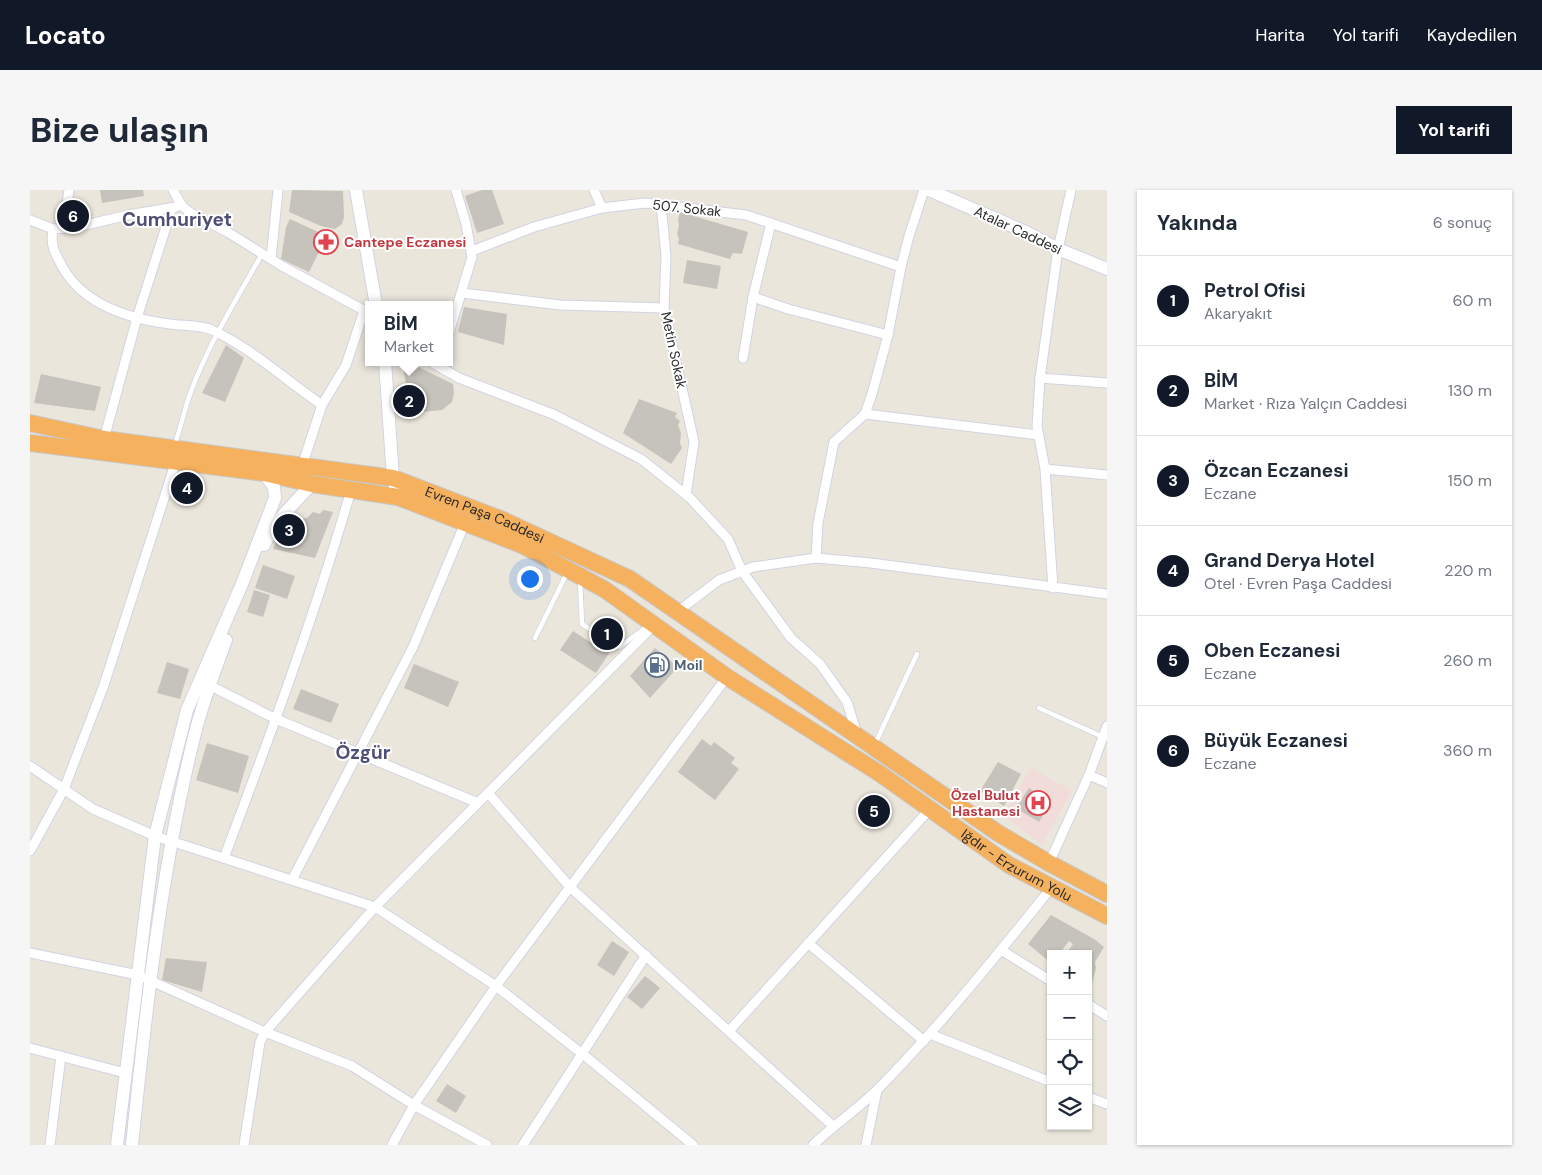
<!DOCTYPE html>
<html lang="tr">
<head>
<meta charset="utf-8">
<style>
	:root { --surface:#fff; --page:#f6f6f7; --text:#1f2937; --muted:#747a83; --line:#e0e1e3; --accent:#111827 }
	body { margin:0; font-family:"DM Sans",sans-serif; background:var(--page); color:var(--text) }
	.controls { position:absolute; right:15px; bottom:15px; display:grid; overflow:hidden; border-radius:0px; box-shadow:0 1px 4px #0004 }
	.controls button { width:45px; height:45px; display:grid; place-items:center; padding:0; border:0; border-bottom:1px solid var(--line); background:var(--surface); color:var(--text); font:25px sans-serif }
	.you { position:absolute; left:499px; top:388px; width:18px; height:18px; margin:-12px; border:4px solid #fff; border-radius:50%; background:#1a73e8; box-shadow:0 0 0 8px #1a73e833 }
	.badge { display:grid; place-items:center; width:32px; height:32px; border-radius:50%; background:var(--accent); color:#fff; font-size:16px; font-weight:700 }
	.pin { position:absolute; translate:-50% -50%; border:2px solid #fff; box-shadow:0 1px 5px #0006 }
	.popup { position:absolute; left:335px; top:111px; width:88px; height:65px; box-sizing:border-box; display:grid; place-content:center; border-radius:0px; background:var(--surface); filter:drop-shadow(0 1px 4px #0005); font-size:16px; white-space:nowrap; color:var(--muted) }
	.popup b { font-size:19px; color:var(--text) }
	.popup::after { content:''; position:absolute; left:50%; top:100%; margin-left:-10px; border:10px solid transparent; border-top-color:var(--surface) }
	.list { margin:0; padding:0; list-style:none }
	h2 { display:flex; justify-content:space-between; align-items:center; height:65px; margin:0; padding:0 20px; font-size:21px }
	h2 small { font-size:16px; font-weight:400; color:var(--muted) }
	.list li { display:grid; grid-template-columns:32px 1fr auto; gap:15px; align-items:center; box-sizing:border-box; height:90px; padding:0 20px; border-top:1px solid var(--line) }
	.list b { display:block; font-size:19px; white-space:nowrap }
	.list p { margin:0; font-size:16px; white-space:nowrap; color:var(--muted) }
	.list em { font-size:16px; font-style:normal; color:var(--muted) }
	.icon { flex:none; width:28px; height:28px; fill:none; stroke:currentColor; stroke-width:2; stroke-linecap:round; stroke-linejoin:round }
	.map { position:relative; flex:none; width:1077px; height:955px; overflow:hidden; border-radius:0px }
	header { display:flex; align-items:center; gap:30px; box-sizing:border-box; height:70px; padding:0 25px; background:var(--accent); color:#fff }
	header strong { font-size:24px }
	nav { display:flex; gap:28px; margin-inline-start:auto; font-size:18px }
	.intro { display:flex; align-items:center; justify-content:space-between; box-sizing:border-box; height:120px; padding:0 30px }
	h1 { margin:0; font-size:35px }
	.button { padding:12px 22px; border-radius:0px; background:var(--accent); color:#fff; font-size:18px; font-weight:700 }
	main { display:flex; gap:30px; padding:0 30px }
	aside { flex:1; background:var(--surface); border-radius:0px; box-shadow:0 1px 4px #0004 }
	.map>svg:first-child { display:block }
	.medical { fill:#f1dcda }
	.building { fill:#c6c3bc }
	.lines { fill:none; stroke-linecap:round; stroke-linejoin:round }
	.lane-casing { stroke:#d2d3e2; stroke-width:6 }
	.street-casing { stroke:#d2d3e2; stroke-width:11 }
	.secondary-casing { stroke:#d2d3e2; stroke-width:14 }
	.highway-casing { stroke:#c8c8c8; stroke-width:18 }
	.lane { stroke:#fff; stroke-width:4.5 }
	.street { stroke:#fff; stroke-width:9 }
	.secondary { stroke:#fff; stroke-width:12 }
	.highway { stroke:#f5b15e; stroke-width:16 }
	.labels { text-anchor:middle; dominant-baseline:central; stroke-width:4; stroke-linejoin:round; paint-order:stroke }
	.street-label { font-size:14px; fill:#2a2a2a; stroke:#fff }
	.health-label { font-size:14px; font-weight:bold; fill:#be3a42; stroke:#fff; text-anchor:start }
	.service-label { font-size:14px; font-weight:bold; fill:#4e5e75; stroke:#fff; text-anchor:start }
	.district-label { font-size:19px; font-weight:bold; fill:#4d4f78; stroke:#fff }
</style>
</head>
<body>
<header>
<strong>Locato</strong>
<nav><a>Harita</a><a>Yol tarifi</a><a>Kaydedilen</a></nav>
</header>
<div class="intro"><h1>Bize ulaşın</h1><a class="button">Yol tarifi</a></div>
<main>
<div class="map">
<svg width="1077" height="955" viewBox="0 0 1077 955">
	<rect width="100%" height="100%" fill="#ebe6dc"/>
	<!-- medical -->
	<path class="medical" d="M1001 578 1042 601 1012 655 973 625Z"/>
	<!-- building -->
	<g class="building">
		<path d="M70 0H113L114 6 72 13Z"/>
		<path d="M262 0 313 1 314 27 312 34 305 39 291 36 259 22Z"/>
		<path d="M452 0H462L474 34 447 43 435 6Z"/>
		<path d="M650 22 718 42 712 64 703 63 700 69 648 54 649 49 647 44 649 35 648 30Z"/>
		<path d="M260 29 297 46 279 82 251 69 256 37Z"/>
		<path d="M657 70 691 76 687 99 653 93Z"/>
		<path d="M434 117 477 124 474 155 428 142Z"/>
		<path d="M196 155 214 168 195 212 172 203Z"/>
		<path d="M382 174 423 194 424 203 422 212 412 220 381 223 373 177Z"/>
		<path d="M11 184 71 197 65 221 4 213Z"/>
		<path d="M609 209 647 223 645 227 650 231 648 235 651 243 650 253 652 258 641 274 593 243Z"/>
		<path d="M293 320 303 322 285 368 243 359 248 346 252 342 267 333 271 329 277 328 283 322 290 324Z"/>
		<path d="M233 375 265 386 257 409 225 398Z"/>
		<path d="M224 400 240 405 233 427 217 422Z"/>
		<path d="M575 430 593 442 566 483 530 460 543 441 560 452Z"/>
		<path d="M625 458 648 477 620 508 600 486Z"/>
		<path d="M137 472 159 479 150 509 127 503Z"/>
		<path d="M384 474 429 492 418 517 374 498Z"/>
		<path d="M271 499 309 514 301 533 263 519Z"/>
		<path d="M672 549 681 556 684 552 705 568 701 573 709 579 685 610 648 582Z"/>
		<path d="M177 553 219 566 208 603 166 590Z"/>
		<path d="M968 572 991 584 974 616 950 601Z"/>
		<path d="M999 598 1021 612 1009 632 986 618Z"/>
		<path d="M1021 725 1064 749 1074 757 1065 772 1066 778 1061 797 1058 799V764H1036L1043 754 1039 751 1029 764H1021V773L998 754Z"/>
		<path d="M582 751 599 762 584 786 567 775Z"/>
		<path d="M136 768 177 772 172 802 132 790Z"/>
		<path d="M615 786 630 798 612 819 597 807Z"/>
		<path d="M417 894 436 906 426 923 406 911Z"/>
	</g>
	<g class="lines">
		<defs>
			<g id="lane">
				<path d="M145 254C150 239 154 222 159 207 177 156 206 110 232 64"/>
				<path d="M550 390 552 434 566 443"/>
				<path d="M505 448 537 383"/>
				<path d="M585 455 589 457 618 436"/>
				<path d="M1009 518 1073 547"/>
				<path d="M845 554 887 464"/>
			</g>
			<g id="street">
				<path d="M143 0 152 16 161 23 199 43 252 76 339 123"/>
				<path d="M564 0 572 18"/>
				<path d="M631 14 636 66 634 118 664 252 656 304"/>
				<path d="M0 30 23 39 47 37 98 25 146 17"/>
				<path d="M741 33 723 107 758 119 858 145"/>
				<path d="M33 38 39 0"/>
				<path d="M23 39C20 56 25 63 33 78 55 116 100 129 140 134 153 136 170 135 182 140 223 159 255 190 292 215"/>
				<path d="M442 61 504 37 572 18 615 13 716 25 871 77"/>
				<path d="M241 69 248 0"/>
				<path d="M432 103 530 115 634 118"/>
				<path d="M419 143 442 67 436 34 426 0"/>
				<path d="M713 168 723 107"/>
				<path d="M401 172 429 188 525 225 611 269 660 308 698 349 712 381 761 448 790 474 817 512 827 544"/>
				<path d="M1010 188 1077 193"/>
				<path d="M835 224 1009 245"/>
				<path d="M74 249 107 128 142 18"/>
				<path d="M272 276 292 215 316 175 334 121"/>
				<path d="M1015 279 1077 285"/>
				<path d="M786 368 788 333 804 252 835 224 842 204 858 145 871 77 879 46 894 0"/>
				<path d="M1023 398 1015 279 1007 236 1010 188 1028 59 1041 0"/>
				<path d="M647 422 689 390 723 377 786 368 841 373 1077 404"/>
				<path d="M179 495 246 529 448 613"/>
				<path d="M0 576 63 619 125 646 345 717 466 796 560 870 663 955"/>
				<path d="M1059 585 1077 593"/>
				<path d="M458 603 540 697 803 936"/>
				<path d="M0 661 34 599 74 495 146 271"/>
				<path d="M194 668C240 546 285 425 321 300"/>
				<path d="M1019 673 1059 585 1077 536"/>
				<path d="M262 690 383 457 435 333"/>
				<path d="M778 753 894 851"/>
				<path d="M971 760 1021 791"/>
				<path d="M0 763 108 785 235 842 322 876 384 915 457 955"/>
				<path d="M1058 814 1077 826"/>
				<path d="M699 841 900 619"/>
				<path d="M900 844 1021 892"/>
				<path d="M0 858 95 883"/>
				<path d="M1058 907 1077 914"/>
				<path d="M20 955 31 866"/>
				<path d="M214 955 230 852 235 842 345 717 624 435"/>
				<path d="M362 955 384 915 466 796 697 487"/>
				<path d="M493 955 616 765"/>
				<path d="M783 955C804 935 828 919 849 898 911 835 966 766 1022 697"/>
				<path d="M836 955 847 900"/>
			</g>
			<g id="secondary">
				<path d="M326 0 346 115"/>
				<path d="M899 0 996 42 1028 59 1077 79"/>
				<path d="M355 172 363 288 365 297"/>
				<path d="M234 355C245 331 264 313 282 294"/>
				<path d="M87 955 125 646 157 520 212 394 245 308 244 297 234 283"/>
				<path d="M102 955C116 818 131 681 164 547 172 514 184 482 196 450"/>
			</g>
			<g id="highway">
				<path id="s1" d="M0 233 74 249 363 288 473 330 600 389 968 643 1019 673 1077 704"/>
				<path id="s2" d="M0 253 234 283 282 294 368 307 492 355 574 399 697 487 849 583 979 675 1077 726"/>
			</g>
		</defs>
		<!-- lane casing -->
		<use href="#lane" class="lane-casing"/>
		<!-- street casing -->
		<use href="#street" class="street-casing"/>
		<!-- secondary casing -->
		<use href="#secondary" class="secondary-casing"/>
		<!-- highway casing -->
		<use href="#highway" class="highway-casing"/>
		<!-- lane -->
		<use href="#lane" class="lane"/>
		<!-- street -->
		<use href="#street" class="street"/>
		<!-- secondary -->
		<use href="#secondary" class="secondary"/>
		<!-- highway -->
		<use href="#highway" class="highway"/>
	</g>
	<!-- icons -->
	<defs>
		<symbol id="pharmacy-ring" viewBox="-11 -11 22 22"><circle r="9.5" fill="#fff" stroke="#e0444e" stroke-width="1.5"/><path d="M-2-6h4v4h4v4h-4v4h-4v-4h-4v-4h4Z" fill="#e0444e"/></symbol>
		<symbol id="fuel-ring" viewBox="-11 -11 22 22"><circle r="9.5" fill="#fff" stroke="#5c6f8a" stroke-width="1.5"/><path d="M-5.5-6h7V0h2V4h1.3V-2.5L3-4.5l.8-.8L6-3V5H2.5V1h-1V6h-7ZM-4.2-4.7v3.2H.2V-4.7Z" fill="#5c6f8a"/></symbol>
		<symbol id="hospital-ring" viewBox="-11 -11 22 22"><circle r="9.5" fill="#fff" stroke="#e0444e" stroke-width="1.5"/><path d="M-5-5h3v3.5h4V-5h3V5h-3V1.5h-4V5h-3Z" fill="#e0444e"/></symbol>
	</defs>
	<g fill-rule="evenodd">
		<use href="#pharmacy-ring" x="282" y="38" width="28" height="28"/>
		<use href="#fuel-ring" x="613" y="461" width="28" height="28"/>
		<use href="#hospital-ring" x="994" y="599" width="28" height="28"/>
	</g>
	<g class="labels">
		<!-- street labels -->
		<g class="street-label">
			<text transform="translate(657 18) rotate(6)">507. Sokak</text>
			<text transform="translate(988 40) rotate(25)">Atalar Caddesi</text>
			<text transform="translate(644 160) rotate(78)">Metin Sokak</text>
			<text stroke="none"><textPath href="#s1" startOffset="466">Evren Paşa Caddesi</textPath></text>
			<text stroke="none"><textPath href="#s2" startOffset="1095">Iğdır - Erzurum Yolu</textPath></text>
		</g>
		<!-- health labels -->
		<g class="health-label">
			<text x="314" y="52">Cantepe Eczanesi</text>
			<text x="990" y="605" text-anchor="end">Özel Bulut<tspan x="990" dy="16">Hastanesi</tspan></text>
		</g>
		<!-- service labels -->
		<g class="service-label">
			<text x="644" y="475">Moil</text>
		</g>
		<!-- district labels -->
		<g class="district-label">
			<text x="147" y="29">Cumhuriyet</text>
			<text x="333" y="562">Özgür</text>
		</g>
	</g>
</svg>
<div class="controls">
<button>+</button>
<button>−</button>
<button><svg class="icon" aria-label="locate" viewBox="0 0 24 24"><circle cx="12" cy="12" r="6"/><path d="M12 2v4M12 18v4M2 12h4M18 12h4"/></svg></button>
<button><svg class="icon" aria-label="layers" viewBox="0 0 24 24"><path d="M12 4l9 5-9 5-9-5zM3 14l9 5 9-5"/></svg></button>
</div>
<div class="you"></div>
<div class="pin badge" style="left:577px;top:444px">1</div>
<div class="pin badge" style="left:379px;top:211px">2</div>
<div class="popup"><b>BİM</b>Market</div>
<div class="pin badge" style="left:259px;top:340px">3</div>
<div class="pin badge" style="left:157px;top:298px">4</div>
<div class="pin badge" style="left:844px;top:621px">5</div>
<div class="pin badge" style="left:43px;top:26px">6</div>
</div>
<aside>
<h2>Yakında<small>6 sonuç</small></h2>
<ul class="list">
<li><span class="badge">1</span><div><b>Petrol Ofisi</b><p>Akaryakıt</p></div><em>60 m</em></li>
<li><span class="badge">2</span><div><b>BİM</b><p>Market · Rıza Yalçın Caddesi</p></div><em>130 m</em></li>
<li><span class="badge">3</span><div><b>Özcan Eczanesi</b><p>Eczane</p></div><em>150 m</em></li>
<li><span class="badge">4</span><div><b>Grand Derya Hotel</b><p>Otel · Evren Paşa Caddesi</p></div><em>220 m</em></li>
<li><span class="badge">5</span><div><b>Oben Eczanesi</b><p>Eczane</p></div><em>260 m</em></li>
<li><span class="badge">6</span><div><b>Büyük Eczanesi</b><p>Eczane</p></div><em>360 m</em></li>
</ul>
</aside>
</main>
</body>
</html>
